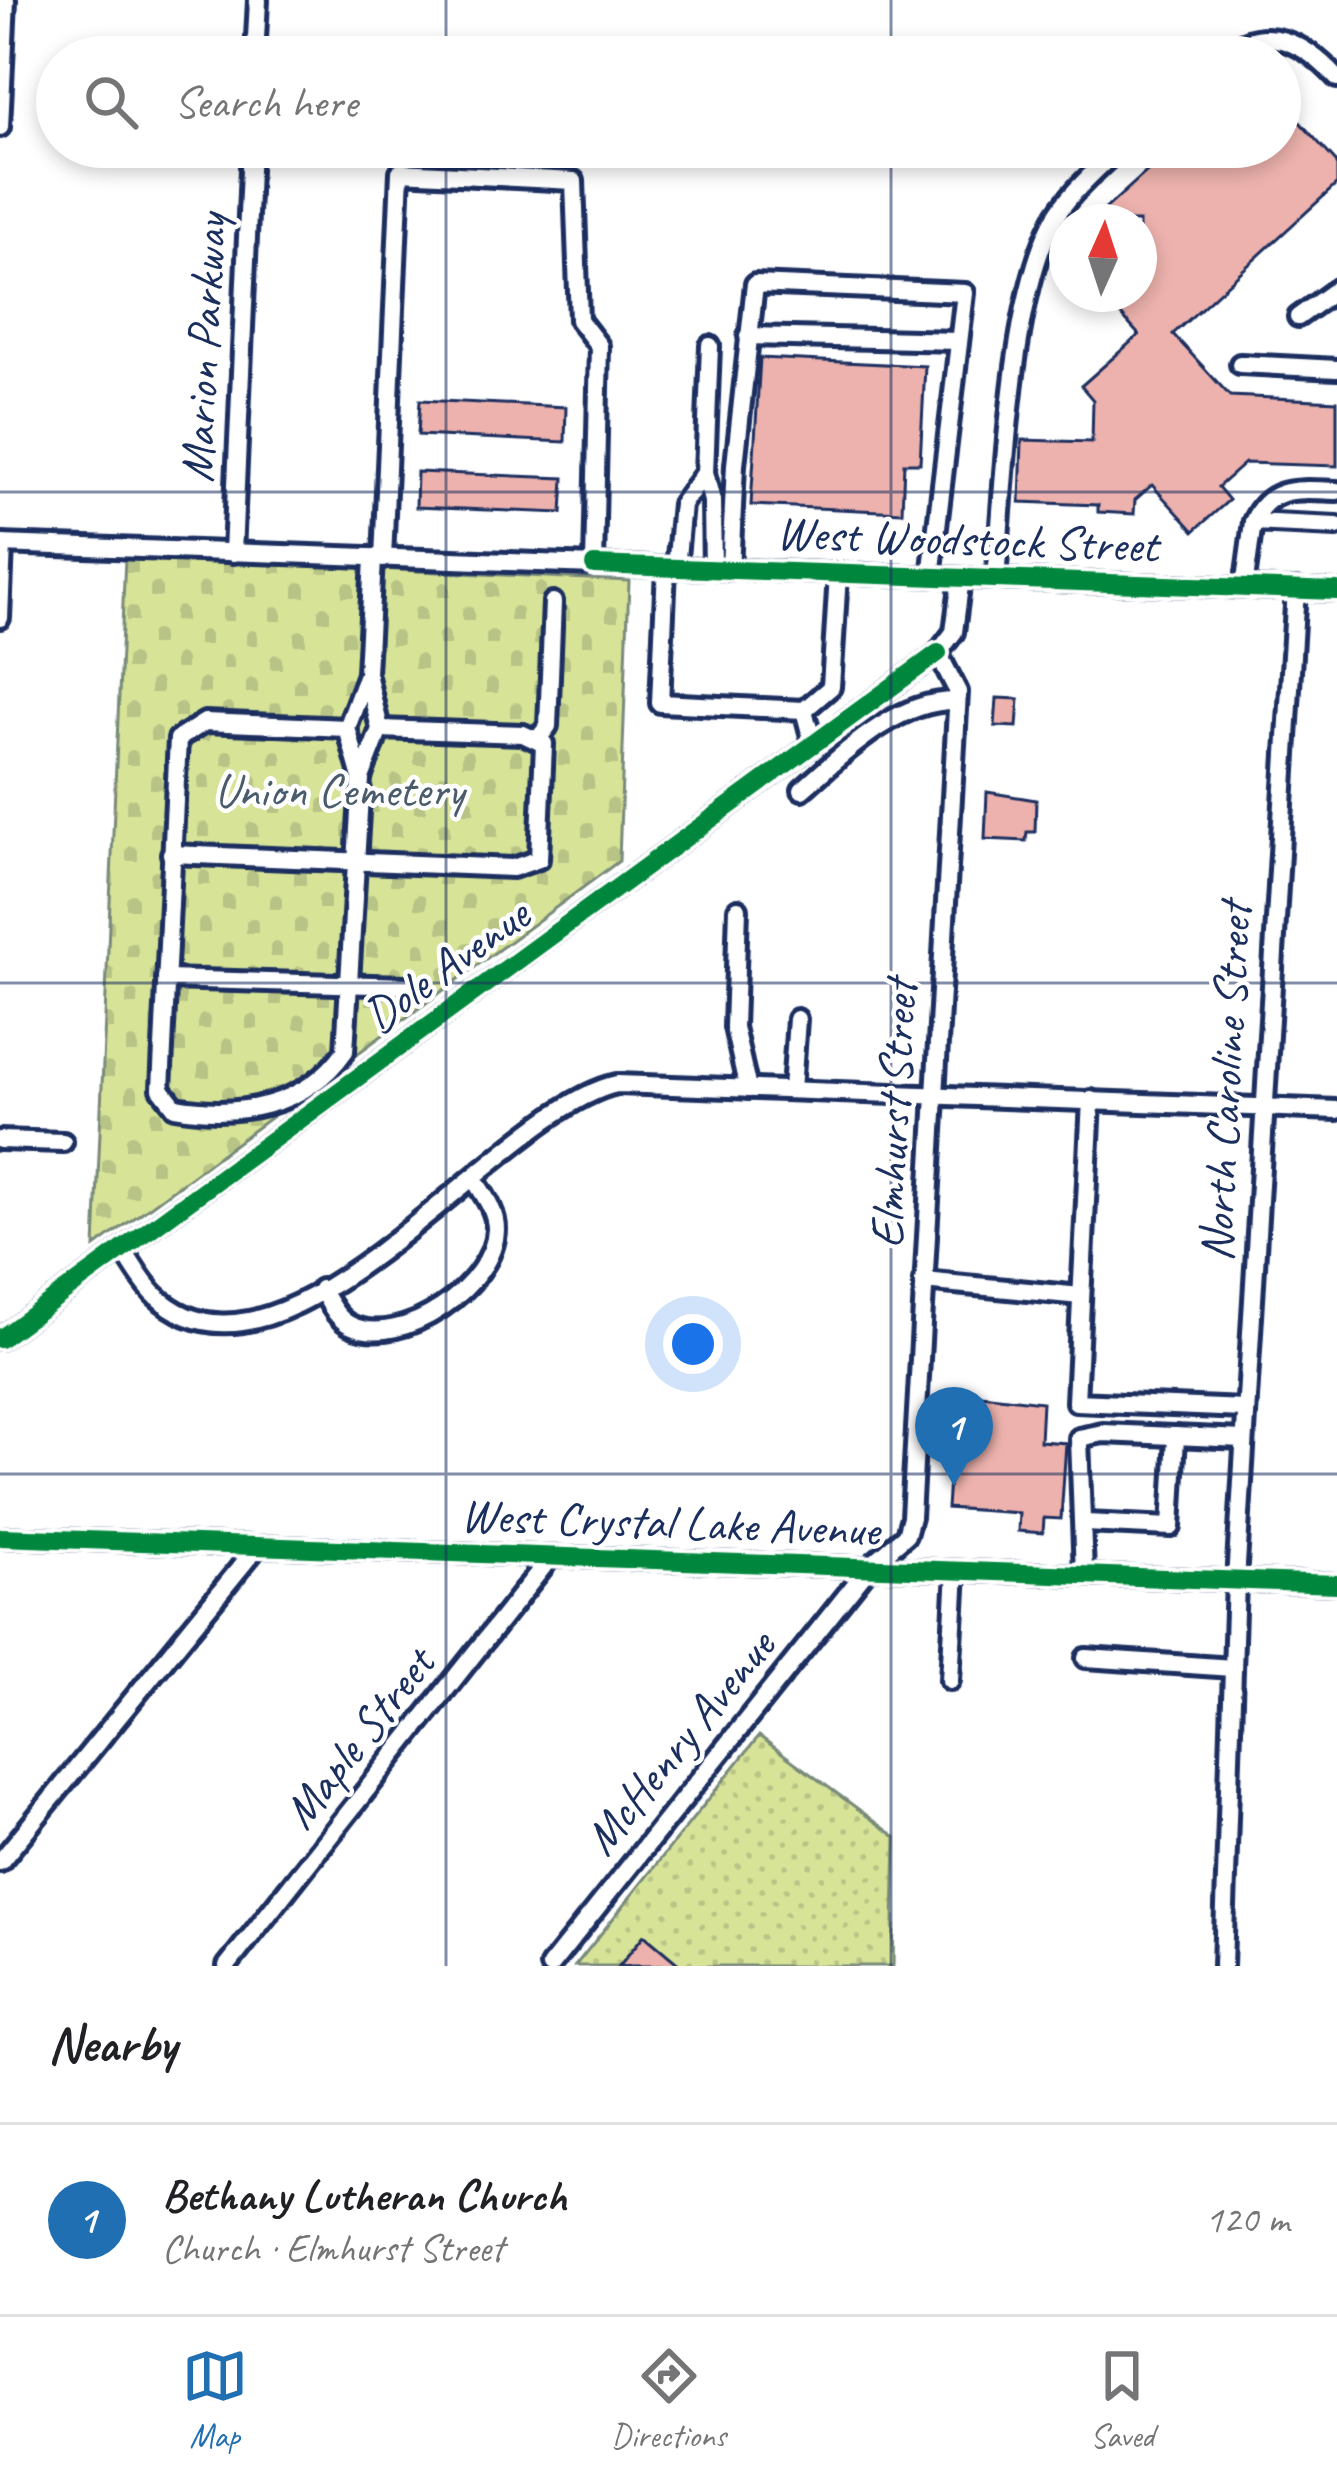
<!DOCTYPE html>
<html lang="en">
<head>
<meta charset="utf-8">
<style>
	:root { --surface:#fff; --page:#f6f6f6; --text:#202124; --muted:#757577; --line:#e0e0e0; --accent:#1f6fb2 }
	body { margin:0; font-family:Caveat,sans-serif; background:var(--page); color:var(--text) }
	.compass { position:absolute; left:1049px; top:204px; width:108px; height:108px; border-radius:50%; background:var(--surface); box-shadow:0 6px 18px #0003; rotate:3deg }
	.you { position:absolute; left:693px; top:1344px; width:42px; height:42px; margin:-30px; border:9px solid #fff; border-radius:50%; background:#1a73e8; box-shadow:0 0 0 18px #1a73e833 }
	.badge { display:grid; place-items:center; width:78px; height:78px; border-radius:50%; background:var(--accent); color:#fff; font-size:39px; font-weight:700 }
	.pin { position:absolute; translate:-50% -99px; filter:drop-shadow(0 3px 6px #0008) }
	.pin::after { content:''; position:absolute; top:63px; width:42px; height:36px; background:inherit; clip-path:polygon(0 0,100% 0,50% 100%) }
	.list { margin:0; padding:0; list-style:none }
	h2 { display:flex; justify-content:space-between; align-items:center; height:156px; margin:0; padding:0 48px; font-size:51px }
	h2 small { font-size:39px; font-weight:400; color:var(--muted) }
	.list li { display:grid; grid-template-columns:78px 1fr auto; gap:36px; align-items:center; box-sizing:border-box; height:192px; padding:0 48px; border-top:3px solid var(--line) }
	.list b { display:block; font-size:45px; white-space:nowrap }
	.list p { margin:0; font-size:39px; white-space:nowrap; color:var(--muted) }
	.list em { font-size:39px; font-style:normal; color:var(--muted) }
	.icon { flex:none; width:66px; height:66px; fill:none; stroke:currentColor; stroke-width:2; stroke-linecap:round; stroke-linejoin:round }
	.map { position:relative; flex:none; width:1337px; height:1966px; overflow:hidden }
	.search { position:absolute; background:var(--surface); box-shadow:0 6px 18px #0003; left:36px; right:36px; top:36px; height:132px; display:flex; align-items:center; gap:30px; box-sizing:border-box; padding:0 42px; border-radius:66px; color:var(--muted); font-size:45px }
	.sheet { height:348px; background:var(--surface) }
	nav { display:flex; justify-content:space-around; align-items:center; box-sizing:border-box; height:168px; border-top:3px solid var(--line); background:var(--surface); font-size:33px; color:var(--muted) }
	nav a { display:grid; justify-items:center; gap:6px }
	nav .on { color:var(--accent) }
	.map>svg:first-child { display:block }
	.grass { fill:url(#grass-dots); stroke:#798a7a; stroke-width:3 }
	.cemetery { fill:url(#cemetery-stones); stroke:#798a7a; stroke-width:3 }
	.building { fill:#edb2ad; stroke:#1b2f5e; stroke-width:3 }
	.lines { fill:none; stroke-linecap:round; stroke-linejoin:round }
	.minor-casing { stroke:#1b2f5e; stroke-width:26 }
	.minor { stroke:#fff; stroke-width:16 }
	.cycleway-casing { stroke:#fff; stroke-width:26 }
	.cycleway { stroke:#00873e; stroke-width:18 }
	.grid { fill:none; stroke:#1b2f5e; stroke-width:3; stroke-opacity:0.55 }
	.labels { text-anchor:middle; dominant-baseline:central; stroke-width:9; stroke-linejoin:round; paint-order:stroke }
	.street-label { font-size:48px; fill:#1b2f5e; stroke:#fff }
	.park-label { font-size:48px; fill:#4a5c6c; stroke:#fff }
</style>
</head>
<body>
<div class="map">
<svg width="1337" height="1966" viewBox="0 0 1337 1966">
	<defs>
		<pattern id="grass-dots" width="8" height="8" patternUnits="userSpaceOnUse" patternTransform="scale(3)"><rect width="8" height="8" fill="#d7e497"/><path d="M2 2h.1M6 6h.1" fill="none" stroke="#b8c485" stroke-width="1.8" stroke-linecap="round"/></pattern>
		<pattern id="cemetery-stones" width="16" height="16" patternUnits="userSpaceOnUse" patternTransform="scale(3)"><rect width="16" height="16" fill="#d7e497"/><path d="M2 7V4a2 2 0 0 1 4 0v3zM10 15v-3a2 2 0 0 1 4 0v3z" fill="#b8c485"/></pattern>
	</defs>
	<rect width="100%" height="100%" fill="#fff"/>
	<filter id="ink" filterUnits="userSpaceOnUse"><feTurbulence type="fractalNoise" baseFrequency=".00833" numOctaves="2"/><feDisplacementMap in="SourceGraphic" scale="24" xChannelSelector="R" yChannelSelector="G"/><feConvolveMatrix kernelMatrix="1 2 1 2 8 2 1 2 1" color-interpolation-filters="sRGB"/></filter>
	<g filter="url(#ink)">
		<!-- grass -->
		<path class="grass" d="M759 1736 896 1837 893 1966H575Z"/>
		<!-- cemetery -->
		<path class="cemetery" d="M125 557 629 581 619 861 95 1247Z"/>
		<!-- building -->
		<g class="building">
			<path d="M1280 100 1337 163V184L1173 334 1230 396 1337 401V466L1245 463 1218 487 1229 500 1194 531 1152 485 1135 500 1134 514 1098 512V505L1020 502 1022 440 1092 442 1093 400 1081 386 1139 335 1102 294H1139V222H1091L1174 147H1280Z"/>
			<path d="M760 358 925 366 920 463H904L902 512 751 505Z"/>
			<path d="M420 400 566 407 565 442 418 435Z"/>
			<path d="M417 472 564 478 562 513 416 507Z"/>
			<path d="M997 698 1019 699 1017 727 995 726Z"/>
			<path d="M987 792 1036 800 1035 832H1027L1026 841 985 839Z"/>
			<path d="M955 1392 1042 1402 1040 1441 1066 1443 1061 1519 1044 1518 1043 1533 1018 1531 1019 1513 947 1508Z"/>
			<path d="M644 1935 681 1966H619Z"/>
		</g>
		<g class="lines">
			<defs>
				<g id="minor">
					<path d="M255 57 258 0"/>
					<path d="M1222 57C1264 20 1305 43 1337 78"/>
					<path d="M0 127 6 0"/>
					<path d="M1298 317 1337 289"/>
					<path d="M748 336 959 341"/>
					<path d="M1240 364 1337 369"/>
					<path d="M705 473 710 346"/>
					<path d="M1253 522C1269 484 1301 490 1337 491"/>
					<path d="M0 544 1337 591"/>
					<path d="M233 553 251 147"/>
					<path d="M383 559 400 172 574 181 579 320 599 346 594 565"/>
					<path d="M666 568 660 703 804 710 813 744"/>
					<path d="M676 568 682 504 705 473 712 501 713 569"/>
					<path d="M730 570 735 465 755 284 965 293 931 577"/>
					<path d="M996 579C1004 488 1010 278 1062 207 1078 185 1101 166 1120 147"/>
					<path d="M1244 588 1253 522 1337 526"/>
					<path d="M0 618 3 544"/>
					<path d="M804 710 831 687 838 574"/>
					<path d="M347 728 205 722 178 739 161 1089 175 1107C238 1118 306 1107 345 1051L361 778 380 729 367 673 373 559"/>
					<path d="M538 739 548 726 553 602"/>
					<path d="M361 778 347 728 367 674"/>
					<path d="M802 790C844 753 898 699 957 701"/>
					<path d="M171 854 513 868 539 859 544 744 523 734 380 729"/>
					<path d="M738 909 734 1027 748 1089"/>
					<path d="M166 979 407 986"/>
					<path d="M792 1090 797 1019"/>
					<path d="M1091 1100 1076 1402 1245 1409"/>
					<path d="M0 1140 63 1142"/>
					<path d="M123 1250C133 1265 142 1282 155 1295 283 1417 499 1109 617 1084L1337 1110"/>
					<path d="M923 1281 1081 1296"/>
					<path d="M321 1289C329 1302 336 1318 350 1325 401 1350 495 1285 496 1229 496 1210 483 1194 474 1179"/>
					<path d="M0 1339 938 653 954 632 961 578"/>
					<path d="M1085 1523 1171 1527 1176 1436"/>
					<path d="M0 1537 1337 1584"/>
					<path d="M1084 1575 1079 1438 1103 1433 1244 1439"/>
					<path d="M1086 1658 1233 1668"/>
					<path d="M950 1680 956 1571"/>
					<path d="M0 1862 257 1547"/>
					<path d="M227 1966 550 1558"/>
					<path d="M550 1966 869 1567 906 1535 911 1517 958 692 938 653"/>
					<path d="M1223 1966 1236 1581 1296 589"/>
				</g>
			</defs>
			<!-- minor casing -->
			<use href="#minor" class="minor-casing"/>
			<!-- minor -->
			<use href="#minor" class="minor"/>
			<defs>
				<g id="cycleway">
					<path d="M594 565 1337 591"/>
					<path d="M0 1339 938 653"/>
					<path d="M0 1537 1337 1584"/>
				</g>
			</defs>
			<!-- cycleway casing -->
			<use href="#cycleway" class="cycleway-casing"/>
			<!-- cycleway -->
			<use href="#cycleway" class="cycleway"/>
		</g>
	</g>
	<!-- grid -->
	<path class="grid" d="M446 0V57M891 0V57M446 147V1966M891 147V1966M0 492H1337M0 983H1337M0 1474H1337"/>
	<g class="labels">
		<!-- street labels -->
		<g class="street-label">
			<text transform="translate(203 348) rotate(-87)">Marion Parkway</text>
			<text transform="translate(967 539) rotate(2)">West Woodstock Street</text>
			<text transform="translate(446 965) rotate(-36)">Dole Avenue</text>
			<text transform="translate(1225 1082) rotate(-87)">North Caroline Street</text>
			<text transform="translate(893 1114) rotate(-87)">Elmhurst Street</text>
			<text transform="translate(670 1522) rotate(2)">West Crystal Lake Avenue</text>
			<text transform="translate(358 1738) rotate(-52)">Maple Street</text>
			<text transform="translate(679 1742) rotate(-51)">McHenry Avenue</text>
		</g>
		<!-- park labels -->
		<g class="park-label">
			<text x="339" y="790">Union Cemetery</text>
		</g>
	</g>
</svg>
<svg class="compass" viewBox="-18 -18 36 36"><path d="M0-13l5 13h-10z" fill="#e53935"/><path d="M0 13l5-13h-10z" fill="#757577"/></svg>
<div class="you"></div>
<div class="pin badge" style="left:954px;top:1486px">1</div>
<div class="search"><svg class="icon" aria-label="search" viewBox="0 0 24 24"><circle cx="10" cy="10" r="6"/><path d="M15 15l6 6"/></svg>Search here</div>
</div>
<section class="sheet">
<h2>Nearby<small></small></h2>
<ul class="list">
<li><span class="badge">1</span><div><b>Bethany Lutheran Church</b><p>Church · Elmhurst Street</p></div><em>120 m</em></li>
</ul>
</section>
<nav>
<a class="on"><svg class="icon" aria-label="map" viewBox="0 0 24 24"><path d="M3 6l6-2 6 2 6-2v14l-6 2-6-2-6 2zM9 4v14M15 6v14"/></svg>Map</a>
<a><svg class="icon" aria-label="directions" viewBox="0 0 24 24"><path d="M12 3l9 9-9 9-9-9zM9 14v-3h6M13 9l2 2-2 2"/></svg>Directions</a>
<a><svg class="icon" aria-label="saved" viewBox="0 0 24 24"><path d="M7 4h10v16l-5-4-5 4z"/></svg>Saved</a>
</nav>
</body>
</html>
